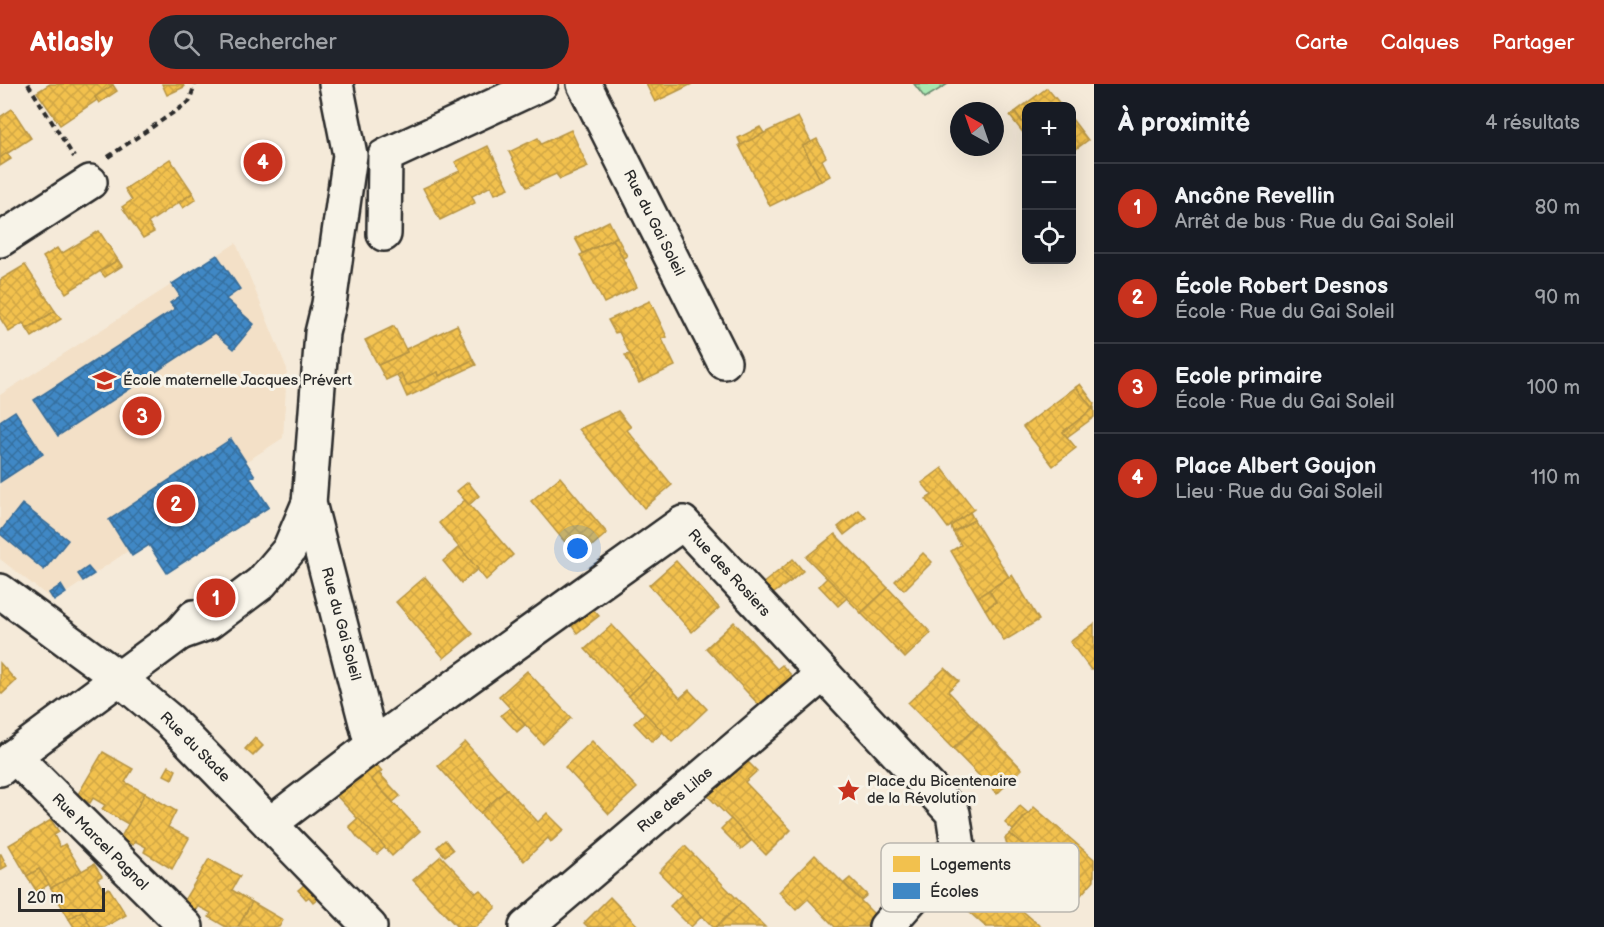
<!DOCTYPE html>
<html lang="fr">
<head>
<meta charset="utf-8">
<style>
	:root { --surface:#171b24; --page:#20242c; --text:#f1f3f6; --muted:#9ea1a6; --line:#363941; --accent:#c8321e }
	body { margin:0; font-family:"Balsamiq Sans",sans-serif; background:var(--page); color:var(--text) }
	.controls { position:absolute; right:18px; top:18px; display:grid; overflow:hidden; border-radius:12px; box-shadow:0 6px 24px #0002 }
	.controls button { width:54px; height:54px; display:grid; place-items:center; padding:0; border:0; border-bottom:2px solid var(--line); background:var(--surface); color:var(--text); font:30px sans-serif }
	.compass { position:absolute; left:950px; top:18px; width:54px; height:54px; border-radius:50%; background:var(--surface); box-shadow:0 6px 24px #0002; rotate:320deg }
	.scale { position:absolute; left:18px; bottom:15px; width:87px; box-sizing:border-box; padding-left:6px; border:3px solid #2b2b2b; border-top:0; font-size:16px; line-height:21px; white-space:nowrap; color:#2b2b2b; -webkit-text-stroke:4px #f7f3e8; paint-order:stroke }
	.you { position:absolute; left:578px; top:465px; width:21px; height:21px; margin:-15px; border:4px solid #fff; border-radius:50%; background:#1a73e8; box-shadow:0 0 0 9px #1a73e833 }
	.badge { display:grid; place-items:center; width:39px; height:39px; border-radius:50%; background:var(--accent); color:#fff; font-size:20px; font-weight:700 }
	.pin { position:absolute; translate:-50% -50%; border:3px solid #fff; box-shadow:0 2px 6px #0006 }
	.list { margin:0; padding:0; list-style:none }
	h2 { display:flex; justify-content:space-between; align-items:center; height:78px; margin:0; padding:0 24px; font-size:26px }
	h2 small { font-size:20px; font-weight:400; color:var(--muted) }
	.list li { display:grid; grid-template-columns:39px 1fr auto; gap:18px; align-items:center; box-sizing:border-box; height:90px; padding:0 24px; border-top:2px solid var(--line) }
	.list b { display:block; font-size:22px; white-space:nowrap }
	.list p { margin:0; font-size:20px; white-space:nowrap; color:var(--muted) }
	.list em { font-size:20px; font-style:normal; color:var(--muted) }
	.icon { flex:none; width:33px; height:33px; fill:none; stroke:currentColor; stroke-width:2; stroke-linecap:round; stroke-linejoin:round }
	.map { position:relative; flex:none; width:1094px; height:843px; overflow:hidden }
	header { display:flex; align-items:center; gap:36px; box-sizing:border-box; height:84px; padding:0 30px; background:var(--accent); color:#fff }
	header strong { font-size:28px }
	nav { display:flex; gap:33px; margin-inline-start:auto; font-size:21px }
	.search { width:420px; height:54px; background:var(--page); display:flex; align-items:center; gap:15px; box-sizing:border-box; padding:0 21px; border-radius:33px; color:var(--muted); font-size:22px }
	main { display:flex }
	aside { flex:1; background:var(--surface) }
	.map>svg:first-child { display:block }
	.built { fill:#f3e0c7 }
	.cemetery { fill:url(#cemetery-stones); stroke:#698a6e; stroke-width:1.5 }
	.homes { fill:url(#homes-cross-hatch); stroke:#b69444; stroke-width:1.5 }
	.schools { fill:url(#schools-cross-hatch); stroke:#396c97; stroke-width:1.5 }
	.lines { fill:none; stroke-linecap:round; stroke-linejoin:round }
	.minor-casing { stroke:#2b2b2b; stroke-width:38 }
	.path { stroke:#2b2b2b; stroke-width:4; stroke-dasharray:6 4.5; stroke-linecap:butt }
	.minor { stroke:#f7f3e8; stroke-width:33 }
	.labels { text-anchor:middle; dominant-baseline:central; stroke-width:6; stroke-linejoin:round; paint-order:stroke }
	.street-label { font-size:15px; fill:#2b2b2b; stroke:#f7f3e8 }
	.poi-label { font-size:15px; fill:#2b2b2b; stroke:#f7f3e8; text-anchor:start }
	.key { fill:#f7f3e8; stroke:#bab7af; stroke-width:1.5 }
	.key-label { font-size:16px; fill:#2b2b2b }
</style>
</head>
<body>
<header>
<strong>Atlasly</strong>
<div class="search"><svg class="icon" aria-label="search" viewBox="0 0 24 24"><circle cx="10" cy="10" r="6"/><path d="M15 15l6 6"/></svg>Rechercher</div>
<nav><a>Carte</a><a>Calques</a><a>Partager</a></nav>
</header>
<main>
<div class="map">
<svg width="1094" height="843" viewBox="0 0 1094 843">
	<defs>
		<pattern id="cemetery-stones" width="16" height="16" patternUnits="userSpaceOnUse" patternTransform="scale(1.5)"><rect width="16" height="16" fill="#a7e8b1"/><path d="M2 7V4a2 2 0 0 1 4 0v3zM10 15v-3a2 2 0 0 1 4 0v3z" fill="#90c798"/></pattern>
		<pattern id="homes-cross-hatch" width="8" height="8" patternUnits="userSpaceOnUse" patternTransform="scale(1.5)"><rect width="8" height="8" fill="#f2c14e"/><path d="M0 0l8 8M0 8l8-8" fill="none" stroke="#d0a644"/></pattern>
		<pattern id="schools-cross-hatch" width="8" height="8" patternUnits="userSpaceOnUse" patternTransform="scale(1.5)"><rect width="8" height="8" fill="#3f88c5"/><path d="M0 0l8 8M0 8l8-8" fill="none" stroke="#356fa0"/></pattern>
	</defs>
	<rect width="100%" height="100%" fill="#f5ead9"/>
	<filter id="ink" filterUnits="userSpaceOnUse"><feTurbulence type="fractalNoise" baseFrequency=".0167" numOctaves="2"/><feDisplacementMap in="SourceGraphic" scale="12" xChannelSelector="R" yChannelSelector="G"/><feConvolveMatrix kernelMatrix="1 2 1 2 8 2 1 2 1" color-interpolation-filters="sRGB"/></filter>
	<g filter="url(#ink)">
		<!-- built -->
		<path class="built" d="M236 159 287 285 283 354 246 378 255 392 250 395 269 423 167 489 149 462 132 472 128 467 54 517 0 475V311Z"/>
		<!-- cemetery -->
		<path class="cemetery" d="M914 0H948L925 14Z"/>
		<!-- homes -->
		<g class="homes">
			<path d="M50 0H112L113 1 95 13 97 16 60 41 37 8Z"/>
			<path d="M162 0H183L184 3 167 11Z"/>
			<path d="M646 0H692L655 18Z"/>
			<path d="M113 1 117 7 99 19 95 13Z"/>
			<path d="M1047 4 1062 22H1026V43L1015 28Z"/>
			<path d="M12 25 31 54 0 74V33Z"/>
			<path d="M1015 28 1026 43V50L1025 51 1010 32Z"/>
			<path d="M798 33 811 58 803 62 821 97 770 122 739 61Z"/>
			<path d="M1072 35 1088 56 1072 68Z"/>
			<path d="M760 43 764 49 741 61 738 54Z"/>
			<path d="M571 46 588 83 560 95 556 90 527 103 509 68 538 54 541 60Z"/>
			<path d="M817 55 826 73 822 76 830 92 821 97 803 62Z"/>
			<path d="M488 62 509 104 495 110 491 102 472 112 475 119 440 136 423 104 460 87 455 78Z"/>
			<path d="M7 69 11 75 0 82V74Z"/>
			<path d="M170 75 193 109 148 139 154 148 143 154 122 123 132 116 125 105Z"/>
			<path d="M193 109 196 115 183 124 179 118Z"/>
			<path d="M609 137 617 153 583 169 575 154Z"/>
			<path d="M99 147 118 176 66 209 43 173 57 164 61 170Z"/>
			<path d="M617 153 627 172 623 174 613 155Z"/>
			<path d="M613 155 637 203 604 219 580 171Z"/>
			<path d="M118 176 122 182 105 193 100 187Z"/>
			<path d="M25 181 55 227 27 245 23 239 9 248 0 234V196Z"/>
			<path d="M650 217 667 253 662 255 675 282 643 297 619 248 615 249 608 236Z"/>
			<path d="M55 227 61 235 32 253 27 245Z"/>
			<path d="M457 241 473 276 439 292 438 288 407 302 401 289 386 296 378 281 407 268 406 265Z"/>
			<path d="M394 242 407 268 378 281 365 256Z"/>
			<path d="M630 270 643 297 639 299 625 271Z"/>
			<path d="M473 276 476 281 407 313 397 291 401 289 407 302 438 288 439 292Z"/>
			<path d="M1080 300 1094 319 1093 325 1076 303Z"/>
			<path d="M1076 303 1093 325 1063 348 1076 364 1053 382 1023 343Z"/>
			<path d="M1094 324V333L1067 353 1063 348Z"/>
			<path d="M618 327 631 343 627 346 672 401 644 424 579 345Z"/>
			<path d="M942 384 974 425 948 444 926 415 932 411 922 399Z"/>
			<path d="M560 393 607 449 578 474 531 417Z"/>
			<path d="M468 398 479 412 469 421 457 407Z"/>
			<path d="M465 416 513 471 486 496 439 439Z"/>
			<path d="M859 426 866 434 844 451 838 443Z"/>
			<path d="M970 428 974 436 953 448 951 442Z"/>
			<path d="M974 436 1009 493 978 513 951 467 961 461 953 448Z"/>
			<path d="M835 450 888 504 861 529 806 473Z"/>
			<path d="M459 463 478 485 461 499 443 477Z"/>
			<path d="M923 469 932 478 904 506 895 497Z"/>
			<path d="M793 475 803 487 791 497 781 485Z"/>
			<path d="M676 477 719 524 692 548 649 501Z"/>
			<path d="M781 485 791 497 771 511 762 500Z"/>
			<path d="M1012 491 1039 536 1004 557 985 525 996 518 989 506Z"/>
			<path d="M425 493 473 550 444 574 396 518Z"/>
			<path d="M827 494 847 514 838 522 819 502Z"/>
			<path d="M888 504 931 549 905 574 861 529Z"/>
			<path d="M989 506 996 518 985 525 978 513Z"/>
			<path d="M591 523 599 532 577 549 569 538Z"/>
			<path d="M734 538 777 585 782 581 792 592 759 621 706 564Z"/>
			<path d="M1094 540V584L1091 586 1070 558Z"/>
			<path d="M612 541 655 587 629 612 585 565Z"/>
			<path d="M0 579 16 597 2 610 0 607Z"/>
			<path d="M945 584 959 597 948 607 979 640 953 665 908 619Z"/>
			<path d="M527 587 571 634 543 660 499 612Z"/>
			<path d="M655 587 680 614 689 606 707 625 672 658 629 612Z"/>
			<path d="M510 624 525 641 517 648 501 631Z"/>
			<path d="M645 629 663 648 652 658 634 639Z"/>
			<path d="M979 640 1022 685 997 710 953 665Z"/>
			<path d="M255 654 263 662 253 672 245 665Z"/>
			<path d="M592 657 637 704 609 730 565 683Z"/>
			<path d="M465 658 507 705 480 729 438 682Z"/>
			<path d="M103 668 133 685 125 698 145 709 128 740 102 725 105 721 93 714 90 719 77 712Z"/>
			<path d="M745 675 757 687 745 698 791 746 766 771 705 709Z"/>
			<path d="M376 680 382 687 371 695 420 747 392 772 335 710Z"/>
			<path d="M169 682 176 686 172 695 164 691Z"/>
			<path d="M379 689 400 712 393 718 371 695Z"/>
			<path d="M507 705 538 738 547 729 564 746 551 758 548 754 524 777 480 729Z"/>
			<path d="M145 709 176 727 168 743 189 754 172 785 144 768 146 763 135 757 133 761 120 755Z"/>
			<path d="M1020 722 1028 729 1013 746 1005 739Z"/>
			<path d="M1034 723 1094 775V796L1081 811 1010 750Z"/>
			<path d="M358 734 385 763 377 770 358 754 349 742Z"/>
			<path d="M731 735 751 757 741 765 721 745Z"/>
			<path d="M51 736 59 748 54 751 60 763 65 760 82 787 51 804 39 785 27 792 9 761Z"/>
			<path d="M1010 750 1040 775 1030 785 1009 767 1005 754Z"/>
			<path d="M445 756 453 766 445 772 437 763Z"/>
			<path d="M685 762 741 819 716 843H713L659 788Z"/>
			<path d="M1 770 7 782 0 786V770Z"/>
			<path d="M815 771 876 832 866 843H835L808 815 796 826 779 808Z"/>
			<path d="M441 772 476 809 480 806 496 823 476 843H457L413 796Z"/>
			<path d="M209 775 240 792 232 806 252 818 238 843H226L209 833 211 829 198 822 196 826 183 818Z"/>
			<path d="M94 780 102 792 97 795 104 807 109 804 126 831 105 843H91L82 827 69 835 51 804Z"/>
			<path d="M39 785 49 800 37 808 27 792Z"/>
			<path d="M984 793 1041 843H986L960 820Z"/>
			<path d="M850 794 867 811 861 816 844 799Z"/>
			<path d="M305 800 318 814 313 818 309 813 306 815 298 806Z"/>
			<path d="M681 811 702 832 691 843 670 822Z"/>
			<path d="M610 813 639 843H588L584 839Z"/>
			<path d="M252 818 283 836 279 843H238Z"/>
			<path d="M741 819 765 843H716Z"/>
			<path d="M82 827 91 843H74L69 835Z"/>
		</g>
		<!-- schools -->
		<g class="schools">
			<path d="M217 171 240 205 226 215 254 240 234 265 215 249 58 352 34 316 175 225 170 219 180 212 172 200Z"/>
			<path d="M15 327 43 370 0 398V337Z"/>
			<path d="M231 355 255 392 250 394 269 423 167 489 149 461 132 472 109 436Z"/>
			<path d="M22 420 68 456 44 486 0 450V448Z"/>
			<path d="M88 483 94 490 83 497 78 490Z"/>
			<path d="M61 501 66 509 54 517 49 509Z"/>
		</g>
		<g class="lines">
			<defs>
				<g id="minor">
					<path d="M584 0 724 278"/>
					<path d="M384 150 385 72 541 0"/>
					<path d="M0 156 90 98"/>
					<path d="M309 419 372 662"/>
					<path d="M0 507 120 595 169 636 370 843"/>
					<path d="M180 549 208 539 261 499 289 466 309 419 322 249 329 220 350 71 336 0"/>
					<path d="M14 672 186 843"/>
					<path d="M0 685 14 672 180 549 194 533"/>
					<path d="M270 740 372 662 683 439 953 729 958 762 886 843"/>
					<path d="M526 843 823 590"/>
				</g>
			</defs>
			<!-- minor casing -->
			<use href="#minor" class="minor-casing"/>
			<!-- path -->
			<g class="path">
				<path d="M28 0 74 73"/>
				<path d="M108 73 189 18 195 0"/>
			</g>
			<!-- minor -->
			<use href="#minor" class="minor"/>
		</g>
	</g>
	<!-- icons -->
	<defs>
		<symbol id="school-bare" viewBox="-9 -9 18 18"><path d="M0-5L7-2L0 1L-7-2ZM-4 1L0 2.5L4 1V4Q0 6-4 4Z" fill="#c8321e" stroke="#f7f3e8" stroke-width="2.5" paint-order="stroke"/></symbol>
		<symbol id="sight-bare" viewBox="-9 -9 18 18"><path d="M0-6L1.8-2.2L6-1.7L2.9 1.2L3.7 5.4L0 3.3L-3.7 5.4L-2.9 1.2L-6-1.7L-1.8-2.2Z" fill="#c8321e" stroke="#f7f3e8" stroke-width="2.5" paint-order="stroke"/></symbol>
	</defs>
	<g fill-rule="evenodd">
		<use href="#school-bare" x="88" y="280" width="33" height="33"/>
		<use href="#sight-bare" x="832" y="690" width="33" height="33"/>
	</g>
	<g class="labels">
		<!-- street labels -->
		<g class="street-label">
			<text transform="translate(654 139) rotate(63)">Rue du Gai Soleil</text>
			<text transform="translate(729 489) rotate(47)">Rue des Rosiers</text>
			<text transform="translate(341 540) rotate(75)">Rue du Gai Soleil</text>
			<text transform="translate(195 663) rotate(45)">Rue du Stade</text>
			<text transform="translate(675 716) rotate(-40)">Rue des Lilas</text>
			<text transform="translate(100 758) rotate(45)">Rue Marcel Pagnol</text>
		</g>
		<!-- poi labels -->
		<g class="poi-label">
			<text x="123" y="296">École maternelle Jacques Prévert</text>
			<text x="867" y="697">Place du Bicentenaire<tspan x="867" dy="17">de la Révolution</tspan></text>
		</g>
	</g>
	<!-- legend -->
	<rect x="881" y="759" width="198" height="69" rx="9" class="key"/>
	<rect x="893" y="772" width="27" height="16" fill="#f2c14e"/>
	<rect x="893" y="799" width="27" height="16" fill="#3f88c5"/>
	<g class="key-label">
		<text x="930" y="786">Logements</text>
		<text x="930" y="813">Écoles</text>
	</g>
</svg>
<div class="controls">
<button>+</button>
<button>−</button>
<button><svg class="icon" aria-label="locate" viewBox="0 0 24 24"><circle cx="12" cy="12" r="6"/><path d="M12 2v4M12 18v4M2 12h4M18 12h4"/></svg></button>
</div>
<svg class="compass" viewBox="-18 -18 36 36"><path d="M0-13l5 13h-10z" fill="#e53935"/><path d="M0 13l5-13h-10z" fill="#9ea1a6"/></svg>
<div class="scale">20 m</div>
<div class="you"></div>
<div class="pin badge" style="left:216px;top:514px">1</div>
<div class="pin badge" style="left:176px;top:420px">2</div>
<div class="pin badge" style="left:142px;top:332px">3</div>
<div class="pin badge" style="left:263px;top:78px">4</div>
</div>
<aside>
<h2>À proximité<small>4 résultats</small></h2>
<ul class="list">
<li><span class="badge">1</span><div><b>Ancône Revellin</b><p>Arrêt de bus · Rue du Gai Soleil</p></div><em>80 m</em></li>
<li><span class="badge">2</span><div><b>École Robert Desnos</b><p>École · Rue du Gai Soleil</p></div><em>90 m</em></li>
<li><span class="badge">3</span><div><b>Ecole primaire</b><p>École · Rue du Gai Soleil</p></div><em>100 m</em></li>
<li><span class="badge">4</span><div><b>Place Albert Goujon</b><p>Lieu · Rue du Gai Soleil</p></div><em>110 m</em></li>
</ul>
</aside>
</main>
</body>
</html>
